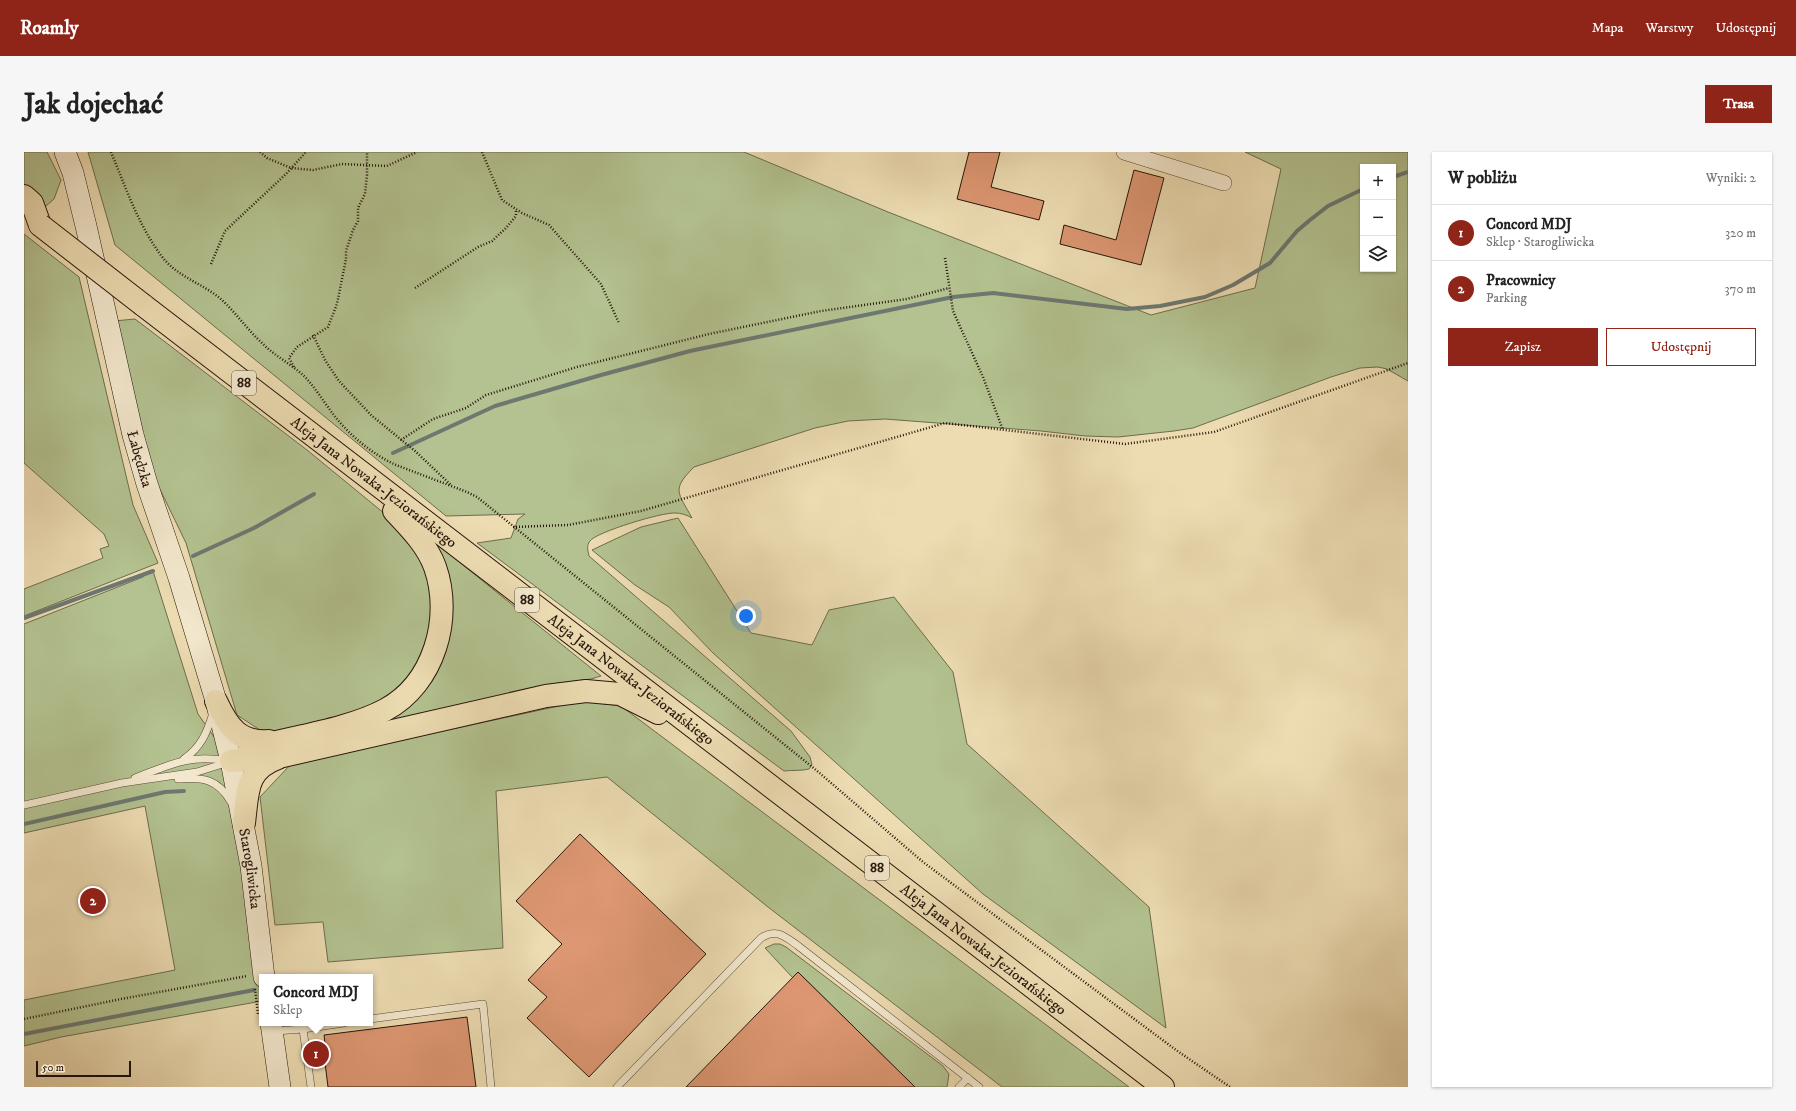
<!DOCTYPE html>
<html lang="pl">
<head>
<meta charset="utf-8">
<style>
	:root { --surface:#fff; --page:#f6f6f6; --text:#222; --muted:#767676; --line:#e0e0e0; --accent:#8f2418 }
	body { margin:0; font-family:"IM FELL DW Pica",serif; background:var(--page); color:var(--text) }
	.controls { position:absolute; right:12px; top:12px; display:grid; overflow:hidden; border-radius:0px; box-shadow:0 1px 3px #0004 }
	.controls button { width:36px; height:36px; display:grid; place-items:center; padding:0; border:0; border-bottom:1px solid var(--line); background:var(--surface); color:var(--text); font:20px sans-serif }
	.scale { position:absolute; left:12px; bottom:10px; width:95px; box-sizing:border-box; padding-left:4px; border:2px solid #27160c; border-top:0; font-size:11px; line-height:14px; white-space:nowrap; color:#27160c; -webkit-text-stroke:3px #f3e8cd; paint-order:stroke }
	.you { position:absolute; left:722px; top:464px; width:14px; height:14px; margin:-10px; border:3px solid #fff; border-radius:50%; background:#1a73e8; box-shadow:0 0 0 6px #1a73e833 }
	.badge { display:grid; place-items:center; width:26px; height:26px; border-radius:50%; background:var(--accent); color:#fff; font-size:13px; font-weight:700 }
	.pin { position:absolute; translate:-50% -50%; border:2px solid #fff; box-shadow:0 1px 4px #0006 }
	.popup { position:absolute; left:235px; top:822px; width:114px; height:52px; box-sizing:border-box; display:grid; place-content:center; border-radius:0px; background:var(--surface); filter:drop-shadow(0 1px 3px #0005); font-size:13px; white-space:nowrap; color:var(--muted) }
	.popup b { font-size:15px; color:var(--text) }
	.popup::after { content:''; position:absolute; left:50%; top:100%; margin-left:-8px; border:8px solid transparent; border-top-color:var(--surface) }
	.list { margin:0; padding:0; list-style:none }
	h2 { display:flex; justify-content:space-between; align-items:center; height:52px; margin:0; padding:0 16px; font-size:17px }
	h2 small { font-size:13px; font-weight:400; color:var(--muted) }
	.list li { display:grid; grid-template-columns:26px 1fr auto; gap:12px; align-items:center; box-sizing:border-box; height:56px; padding:0 16px; border-top:1px solid var(--line) }
	.list b { display:block; font-size:15px; white-space:nowrap }
	.list p { margin:0; font-size:13px; white-space:nowrap; color:var(--muted) }
	.list em { font-size:13px; font-style:normal; color:var(--muted) }
	.actions { display:flex; gap:8px; padding:12px 16px }
	.actions a { flex:1; padding:9px 0; border:1px solid var(--accent); border-radius:0px; text-align:center; font-size:14px; color:var(--accent) }
	.actions .main { background:var(--accent); color:#fff }
	.icon { flex:none; width:22px; height:22px; fill:none; stroke:currentColor; stroke-width:2; stroke-linecap:round; stroke-linejoin:round }
	.map { position:relative; flex:none; width:1384px; height:935px; overflow:hidden; border-radius:0px }
	header { display:flex; align-items:center; gap:24px; box-sizing:border-box; height:56px; padding:0 20px; background:var(--accent); color:#fff }
	header strong { font-size:19px }
	nav { display:flex; gap:22px; margin-inline-start:auto; font-size:14px }
	.intro { display:flex; align-items:center; justify-content:space-between; box-sizing:border-box; height:96px; padding:0 24px }
	h1 { margin:0; font-size:28px }
	.button { padding:10px 18px; border-radius:0px; background:var(--accent); color:#fff; font-size:14px; font-weight:700 }
	main { display:flex; gap:24px; padding:0 24px }
	aside { flex:1; background:var(--surface); border-radius:0px; box-shadow:0 1px 3px #0004 }
	.map>svg:first-child { display:block }
	.green { fill:#b3c290; stroke:#6d6c4e; fill-rule:evenodd }
	.lines { fill:none; stroke-linecap:round; stroke-linejoin:round }
	.stream { stroke:#6d7871; stroke-width:4 }
	.building { fill:#dd9772; stroke:#27160c }
	.lane-casing { stroke:#584836; stroke-width:8 }
	.street-casing { stroke:#584836; stroke-width:16 }
	.secondary-casing { stroke:#27160c; stroke-width:22 }
	.primary-casing { stroke:#27160c; stroke-width:24 }
	.path { stroke:#27160c; stroke-width:2.5; stroke-dasharray:1 2; stroke-linecap:butt }
	.lane { stroke:#f3e8cd; stroke-width:7 }
	.street { stroke:#f3e8cd; stroke-width:15 }
	.secondary { stroke:#f3e8cd; stroke-width:21 }
	.primary { stroke:#eddcb2; stroke-width:22 }
	.primary-bridge-casing { stroke:#27160c; stroke-width:24; stroke-linecap:butt }
	.primary-bridge { stroke:#eddcb2; stroke-width:22 }
	.labels { text-anchor:middle; dominant-baseline:central; stroke-width:3; stroke-linejoin:round; paint-order:stroke }
	.shield { fill:#f3e8cd; stroke:#645546; stroke-width:1 }
	.shield-label { font-size:14px; font-weight:bold; fill:#27160c }
	.street-label { font-size:15px; fill:#27160c; stroke:#f3e8cd }
</style>
</head>
<body>
<header>
<strong>Roamly</strong>
<nav><a>Mapa</a><a>Warstwy</a><a>Udostępnij</a></nav>
</header>
<div class="intro"><h1>Jak dojechać</h1><a class="button">Trasa</a></div>
<main>
<div class="map">
<svg width="1384" height="935" viewBox="0 0 1384 935">
	<rect width="100%" height="100%" fill="#eddcb2"/>
	<filter id="stains"><feTurbulence type="fractalNoise" baseFrequency=".005" numOctaves="4"/><feColorMatrix values="0 0 0 0 .2 0 0 0 0 .09 0 0 0 0 .02 0 0 0 .5 -.17"/></filter>
	<radialGradient id="worn" r=".72"><stop offset=".6" stop-color="#630" stop-opacity="0"/><stop offset="1" stop-color="#630" stop-opacity=".3"/></radialGradient>
	<!-- green -->
	<g class="green">
		<path d="M0 0H23L37 28 30 47 22 54 0 36Z"/>
		<path d="M64 0H720L864 60 1127 163 1231 136 1257 17 1221 0H1384V229L1363 217 1354 215 1336 216 1307 225 1169 276 1150 279 1094 285 1061 284 1017 279 861 267 824 269 791 276 670 315C647 338 654 340 668 366 663 363 657 361 651 361 639 360 572 380 566 389 562 394 564 398 565 404L767 579 786 605 788 613 785 617C778 619 768 618 760 619L453 391 487 386 494 367 501 362 422 364 91 93ZM1339 15H1369V117H1339Z"/>
		<path d="M0 82 55 125 109 353 134 411 0 464V437L79 406 76 397 85 394 80 382 0 311Z"/>
		<path d="M111 167 283 298 372 371 399 405 409 440 410 464 395 514 379 534 351 554 267 580H239L213 563 162 391 130 325 90 169Z"/>
		<path d="M654 366 727 481 788 493 805 458 870 445 929 520 943 592 1125 755 1142 876 959 742 689 501 645 455 611 433 568 398 617 375Z"/>
		<path d="M412 393H414L577 524 567 527 527 532 399 564 326 577 406 522Z"/>
		<path d="M129 419 174 562 207 609 238 825V849L37 885 0 894V848L151 818 121 654 0 681V472L119 425 121 422Z"/>
		<path d="M558 549 597 554 1105 935H978L744 755 583 625 472 639 479 796 304 810 299 770 251 773 236 645 267 612Z"/>
		<path d="M750 792H756L762 795 919 914 925 922 923 935H891L775 821 769 826 741 796Z"/>
	</g>
	<g class="lines">
		<!-- stream -->
		<g class="stream">
			<path d="M1369 25 1384 20"/>
			<path d="M369 301 471 254 577 223 666 199 929 145 969 141 1103 157 1136 154 1181 145 1209 133 1246 111 1273 79 1286 68 1304 54 1339 37"/>
			<path d="M169 404 230 376 290 342"/>
			<path d="M0 466 129 419"/>
			<path d="M0 672 141 640 160 639"/>
			<path d="M0 882 230 838"/>
		</g>
	</g>
	<!-- building -->
	<g class="building">
		<path d="M945 0H976L967 35 1020 49 1015 68 933 47Z"/>
		<path d="M1110 18 1140 26 1117 113 1036 92 1040 73 1092 88Z"/>
		<path d="M556 682 682 802 565 925 503 866 523 845 504 828 538 792 492 749Z"/>
		<path d="M774 820 891 935H662Z"/>
		<path d="M443 865 452 935H304L301 911 289 912 286 893 301 891 300 883Z"/>
	</g>
	<g class="lines">
		<defs>
			<g id="lane">
				<path d="M160 607C177 595 183 581 189 561"/>
				<path d="M111 626C148 612 165 602 205 609"/>
				<path d="M154 627C179 625 194 627 207 650"/>
				<path d="M0 653 98 631 173 620 205 610"/>
				<path d="M346 867 459 852 467 935"/>
				<path d="M279 877 320 871"/>
				<path d="M251 879 279 877 287 935"/>
				<path d="M593 935 737 786C752 776 760 784 773 793L955 935"/>
				<path d="M935 935 944 926"/>
			</g>
			<path id="street" d="M1100 0 1200 31"/>
			<g id="secondary">
				<path id="s1" d="M41 0 49 21 62 74 109 283 123 332 155 426 192 549 207 609 227 714 240 825"/>
				<path d="M247 871 256 935"/>
			</g>
			<g id="primary">
				<path d="M0 44 8 51 16 73"/>
				<path id="s2" d="M119 153 1139 935"/>
				<path d="M192 549C204 575 215 591 245 589"/>
				<path d="M225 597C267 585 323 578 361 558 410 532 429 466 411 415 403 393 386 376 370 359"/>
				<path d="M207 609 259 604 522 544 562 539 596 542 634 561"/>
				<path d="M220 671C224 640 221 618 254 606"/>
			</g>
		</defs>
		<!-- lane casing -->
		<use href="#lane" class="lane-casing"/>
		<!-- street casing -->
		<use href="#street" class="street-casing"/>
		<!-- secondary casing -->
		<use href="#secondary" class="secondary-casing"/>
		<!-- primary casing -->
		<use href="#primary" class="primary-casing"/>
		<!-- path -->
		<g class="path">
			<path d="M87 0C102 36 115 75 139 106 154 125 180 132 198 148 212 161 223 177 237 190 250 204 268 212 282 226 292 237 300 250 309 262 325 283 348 302 372 313L443 340 453 345 792 618 899 710 1152 898 1206 935"/>
			<path d="M236 0 243 6 267 16 289 18 318 12 363 14 393 0"/>
			<path d="M458 0 478 48 498 61 525 73 577 132 595 171"/>
			<path d="M921 106 929 159 959 225 979 278"/>
			<path d="M187 112 201 79 262 22 282 0"/>
			<path d="M391 136 454 95 468 89 482 76 492 64V58"/>
			<path d="M289 183 301 208 315 229 347 263 391 299 427 333"/>
			<path d="M270 215 265 206 273 195 304 175 313 152 322 107V99L329 78 334 69V56L341 42 343 23V0"/>
			<path d="M377 288 409 267 442 256 462 243 553 215 685 182 797 159 883 147 925 136"/>
			<path d="M489 375 544 373 617 359 921 271 1101 292 1190 280 1384 211"/>
			<path d="M231 837 234 862"/>
			<path d="M0 867 97 847 223 824"/>
		</g>
		<!-- lane -->
		<use href="#lane" class="lane"/>
		<!-- street -->
		<use href="#street" class="street"/>
		<!-- secondary -->
		<use href="#secondary" class="secondary"/>
		<!-- primary -->
		<use href="#primary" class="primary"/>
		<defs>
			<path id="primary-bridge" d="M16 73 119 153"/>
		</defs>
		<!-- primary-bridge casing -->
		<use href="#primary-bridge" class="primary-bridge-casing"/>
		<!-- primary-bridge -->
		<use href="#primary-bridge" class="primary-bridge"/>
	</g>
	<g class="labels">
		<!-- shield labels -->
		<g class="shield">
			<rect x="208" y="219" width="24" height="24" rx="3"/>
			<rect x="491" y="436" width="24" height="24" rx="3"/>
			<rect x="841" y="704" width="24" height="24" rx="3"/>
		</g>
		<g class="shield-label">
			<text x="220" y="231">88</text>
			<text x="503" y="448">88</text>
			<text x="853" y="716">88</text>
		</g>
		<!-- street labels -->
		<g class="street-label">
			<text stroke="none"><textPath href="#s1" startOffset="316">Łabędzka</textPath></text>
			<text stroke="none"><textPath href="#s2" startOffset="291">Aleja Jana Nowaka-Jeziorańskiego</textPath></text>
			<text stroke="none"><textPath href="#s2" startOffset="615">Aleja Jana Nowaka-Jeziorańskiego</textPath></text>
			<text stroke="none"><textPath href="#s1" startOffset="741">Starogliwicka</textPath></text>
			<text stroke="none"><textPath href="#s2" startOffset="1059">Aleja Jana Nowaka-Jeziorańskiego</textPath></text>
		</g>
	</g>
	<rect width="100%" height="100%" filter="url(#stains)"/>
	<rect width="100%" height="100%" fill="url(#worn)"/>
</svg>
<div class="controls">
<button>+</button>
<button>−</button>
<button><svg class="icon" aria-label="layers" viewBox="0 0 24 24"><path d="M12 4l9 5-9 5-9-5zM3 14l9 5 9-5"/></svg></button>
</div>
<div class="scale">50 m</div>
<div class="you"></div>
<div class="pin badge" style="left:292px;top:902px">1</div>
<div class="popup"><b>Concord MDJ</b>Sklep</div>
<div class="pin badge" style="left:69px;top:749px">2</div>
</div>
<aside>
<h2>W pobliżu<small>Wyniki: 2</small></h2>
<ul class="list">
<li><span class="badge">1</span><div><b>Concord MDJ</b><p>Sklep · Starogliwicka</p></div><em>320 m</em></li>
<li><span class="badge">2</span><div><b>Pracownicy</b><p>Parking</p></div><em>370 m</em></li>
</ul>
<div class="actions"><a class="main">Zapisz</a><a>Udostępnij</a></div>
</aside>
</main>
</body>
</html>
